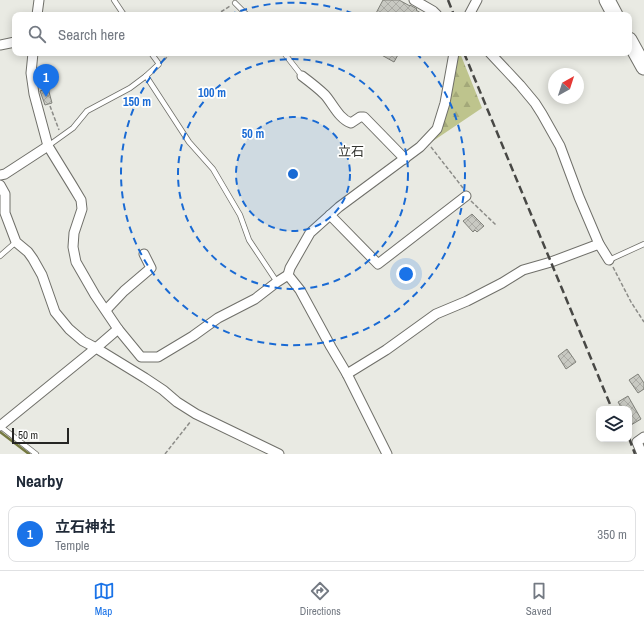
<!DOCTYPE html>
<html lang="en">
<head>
<meta charset="utf-8">
<style>
	:root { --surface:#fff; --page:#f6f6f7; --text:#1f2937; --muted:#747a83; --line:#e0e1e3; --accent:#1a73e8 }
	body { margin:0; font-family:"Archivo Narrow","Noto Sans JP",sans-serif; background:var(--page); color:var(--text) }
	.controls { position:absolute; right:12px; bottom:12px; display:grid; overflow:hidden; border-radius:8px; box-shadow:0 2px 10px #0003 }
	.controls button { width:36px; height:36px; display:grid; place-items:center; padding:0; border:0; border-bottom:1px solid var(--line); background:var(--surface); color:var(--text); font:20px sans-serif }
	.compass { position:absolute; left:548px; top:68px; width:36px; height:36px; border-radius:50%; background:var(--surface); box-shadow:0 2px 10px #0003; rotate:39deg }
	.scale { position:absolute; left:12px; bottom:10px; width:57px; box-sizing:border-box; padding-left:4px; border:2px solid #252523; border-top:0; font-size:11px; line-height:14px; white-space:nowrap; color:#252523; -webkit-text-stroke:3px #fffffe; paint-order:stroke }
	.you { position:absolute; left:406px; top:274px; width:14px; height:14px; margin:-10px; border:3px solid #fff; border-radius:50%; background:#1a73e8; box-shadow:0 0 0 6px #1a73e833 }
	.badge { display:grid; place-items:center; width:26px; height:26px; border-radius:50%; background:var(--accent); color:#fff; font-size:13px; font-weight:700 }
	.pin { position:absolute; translate:-50% -33px; filter:drop-shadow(0 1px 2px #0008) }
	.pin::after { content:''; position:absolute; top:21px; width:14px; height:12px; background:inherit; clip-path:polygon(0 0,100% 0,50% 100%) }
	.list { margin:0; padding:0; list-style:none }
	h2 { display:flex; justify-content:space-between; align-items:center; height:52px; margin:0; padding:0 16px; font-size:17px }
	h2 small { font-size:13px; font-weight:400; color:var(--muted) }
	.list li { display:grid; grid-template-columns:26px 1fr auto; gap:12px; align-items:center; box-sizing:border-box; height:56px; margin:0 8px 8px; padding:0 8px; border:1px solid var(--line); border-radius:8px }
	.list b { display:block; font-size:15px; white-space:nowrap }
	.list p { margin:0; font-size:13px; white-space:nowrap; color:var(--muted) }
	.list em { font-size:13px; font-style:normal; color:var(--muted) }
	.icon { flex:none; width:22px; height:22px; fill:none; stroke:currentColor; stroke-width:2; stroke-linecap:round; stroke-linejoin:round }
	.map { position:relative; flex:none; width:644px; height:454px; overflow:hidden }
	.search { position:absolute; background:var(--surface); box-shadow:0 2px 10px #0003; left:12px; right:12px; top:12px; height:44px; display:flex; align-items:center; gap:10px; box-sizing:border-box; padding:0 14px; border-radius:8px; color:var(--muted); font-size:15px }
	.sheet { height:116px; background:var(--surface) }
	nav { display:flex; justify-content:space-around; align-items:center; box-sizing:border-box; height:56px; border-top:1px solid var(--line); background:var(--surface); font-size:11px; color:var(--muted) }
	nav a { display:grid; justify-items:center; gap:2px }
	nav .on { color:var(--accent) }
	.map>svg:first-child { display:block }
	.forest { fill:url(#forest-firs) }
	.lines { fill:none; stroke-linecap:round; stroke-linejoin:round }
	.stream { stroke:#747940; stroke-width:2.5 }
	.building { fill:url(#building-cross-hatch); stroke:#81827b }
	.service-casing { stroke:#70706a; stroke-width:6 }
	.minor-casing { stroke:#70706a; stroke-width:11 }
	.trunk-casing { stroke:#70706a; stroke-width:17 }
	.path { stroke:#8c8c88; stroke-width:1.5; stroke-dasharray:4 2; stroke-linecap:butt }
	.service { stroke:#fff; stroke-width:4.5 }
	.minor { stroke:#fff; stroke-width:9 }
	.trunk { stroke:#fff; stroke-width:15 }
	.rail { stroke:#484845; stroke-width:2.5; stroke-dasharray:8 4; stroke-linecap:butt }
	.ring { fill:none; stroke:#196ad4; stroke-width:2; stroke-dasharray:7 5 }
	.labels { text-anchor:middle; dominant-baseline:central; stroke-width:3.5; stroke-linejoin:round; paint-order:stroke }
	.quarter-label { font-size:13px; fill:#33342f; stroke:#fffffe }
	.centre { fill:#196ad4; stroke:#fffffe; stroke-width:2 }
	.ring-label { font-size:12px; text-anchor:middle; font-weight:bold; fill:#196ad4; stroke:#fffffe; stroke-width:3.5; stroke-linejoin:round; paint-order:stroke }
</style>
</head>
<body>
<div class="map">
<svg width="644" height="454" viewBox="0 0 644 454">
	<defs>
		<pattern id="forest-firs" width="22" height="20" patternUnits="userSpaceOnUse"><rect width="22" height="20" fill="#bec48d"/><path d="M5 1l3.5 6h-7zM16 11l3.5 6h-7z" fill="#a3a879"/></pattern>
		<pattern id="building-cross-hatch" width="8" height="8" patternUnits="userSpaceOnUse"><rect width="8" height="8" fill="#c8c9c2"/><path d="M0 0l8 8M0 8l8-8" fill="none" stroke="#acaca6"/></pattern>
	</defs>
	<rect width="100%" height="100%" fill="#e9eae3"/>
	<!-- forest -->
	<path class="forest" d="M456 53H460L482 108 430 143 434 137Z"/>
	<g class="lines">
		<!-- stream -->
		<path class="stream" d="M0 432 29 454"/>
	</g>
	<!-- building -->
	<g class="building">
		<path d="M383 0H399L410 6V5L417 9 416 10 424 15H375Z"/>
		<path d="M378 53H399L394 62Z"/>
		<path d="M48 88 52 103 45 105 40 91Z"/>
		<path d="M472 214 484 226 477 232 475 230 473 232 463 221Z"/>
		<path d="M567 349 576 362 566 369 558 356Z"/>
		<path d="M638 374 644 383V389L638 393 629 380Z"/>
		<path d="M628 396 641 419 631 425 629 421V409H622L618 402Z"/>
	</g>
	<g class="lines">
		<defs>
			<g id="service">
				<path d="M114 0 124 15"/>
				<path d="M235 3 247 15"/>
				<path d="M284 53 302 76"/>
				<path d="M146 76 189 142 213 169 240 215 249 240 277 282"/>
				<path d="M48 146 73 128 87 111 130 88 146 76 159 64 151 53"/>
				<path d="M0 256 16 242"/>
				<path d="M609 260 644 244"/>
				<path d="M0 426 36 454"/>
			</g>
			<g id="minor">
				<path d="M414 0 433 11 437 15"/>
				<path d="M37 15 39 0"/>
				<path d="M469 15 477 0"/>
				<path d="M0 45 15 42"/>
				<path d="M33 53 31 73 34 94 48 146 72 185 81 200 82 209 74 233 73 247 76 262 95 295 118 329"/>
				<path d="M490 53 520 85 535 103 542 114 560 146 579 197 599 244 609 260"/>
				<path d="M302 76C310 82 318 88 325 95 333 104 339 119 351 123L360 117H364L405 159"/>
				<path d="M0 175 5 174 48 146"/>
				<path d="M0 185 5 194V213L16 242 28 252 33 259 42 275 55 312 69 329 83 341 96 348 145 378 163 390 177 402 196 414 279 454"/>
				<path d="M330 215 378 264 466 196"/>
				<path d="M288 275 290 268 310 233 339 207 420 147 437 129 445 103 454 53"/>
				<path d="M106 310 124 291 151 268 144 254"/>
				<path d="M347 374 386 350 436 314 467 301 502 283 523 270 551 262 599 244"/>
				<path d="M0 426 96 348 118 329 141 357H158L193 336 218 318 255 299 277 282 288 275 300 290 331 347 347 374 387 454"/>
				<path d="M642 454 637 442 644 437"/>
			</g>
			<g id="trunk">
				<path d="M607 0 615 15"/>
				<path d="M629 40 644 67"/>
			</g>
		</defs>
		<!-- service casing -->
		<use href="#service" class="service-casing"/>
		<!-- minor casing -->
		<use href="#minor" class="minor-casing"/>
		<!-- trunk casing -->
		<use href="#trunk" class="trunk-casing"/>
		<!-- path -->
		<g class="path">
			<path d="M216 15 230 6"/>
			<path d="M164 60 171 53"/>
			<path d="M50 106 59 130"/>
			<path d="M431 147 463 188"/>
			<path d="M471 201 497 226"/>
			<path d="M613 267 631 302 644 322"/>
			<path d="M165 454 191 421"/>
		</g>
		<!-- service -->
		<use href="#service" class="service"/>
		<!-- minor -->
		<use href="#minor" class="minor"/>
		<!-- trunk -->
		<use href="#trunk" class="trunk"/>
		<!-- rail -->
		<g class="rail">
			<path d="M448 0 454 15"/>
			<path d="M464 53 612 409"/>
			<path d="M629 438 635 454"/>
		</g>
	</g>
	<!-- distance rings -->
	<circle cx="293" cy="174" r="57" fill="#196ad4" fill-opacity=".12"/>
	<g class="ring">
		<circle cx="293" cy="174" r="57"/>
		<circle cx="293" cy="174" r="115"/>
		<path d="M229 15A172 172 0 0 1 357 15M416 53A172 172 0 1 1 170 53"/>
	</g>
	<g class="labels">
		<!-- quarter labels -->
		<g class="quarter-label">
			<text x="351" y="151">立石</text>
		</g>
	</g>
	<circle cx="293" cy="174" r="6" class="centre"/>
	<g class="ring-label">
		<text x="212" y="97">100 m</text>
		<text x="137" y="106">150 m</text>
		<text x="253" y="138">50 m</text>
	</g>
</svg>
<div class="controls">
<button><svg class="icon" aria-label="layers" viewBox="0 0 24 24"><path d="M12 4l9 5-9 5-9-5zM3 14l9 5 9-5"/></svg></button>
</div>
<svg class="compass" viewBox="-18 -18 36 36"><path d="M0-13l5 13h-10z" fill="#e53935"/><path d="M0 13l5-13h-10z" fill="#747a83"/></svg>
<div class="scale">50 m</div>
<div class="you"></div>
<div class="pin badge" style="left:46px;top:97px">1</div>
<div class="search"><svg class="icon" aria-label="search" viewBox="0 0 24 24"><circle cx="10" cy="10" r="6"/><path d="M15 15l6 6"/></svg>Search here</div>
</div>
<section class="sheet">
<h2>Nearby<small></small></h2>
<ul class="list">
<li><span class="badge">1</span><div><b>立石神社</b><p>Temple</p></div><em>350 m</em></li>
</ul>
</section>
<nav>
<a class="on"><svg class="icon" aria-label="map" viewBox="0 0 24 24"><path d="M3 6l6-2 6 2 6-2v14l-6 2-6-2-6 2zM9 4v14M15 6v14"/></svg>Map</a>
<a><svg class="icon" aria-label="directions" viewBox="0 0 24 24"><path d="M12 3l9 9-9 9-9-9zM9 14v-3h6M13 9l2 2-2 2"/></svg>Directions</a>
<a><svg class="icon" aria-label="saved" viewBox="0 0 24 24"><path d="M7 4h10v16l-5-4-5 4z"/></svg>Saved</a>
</nav>
</body>
</html>
